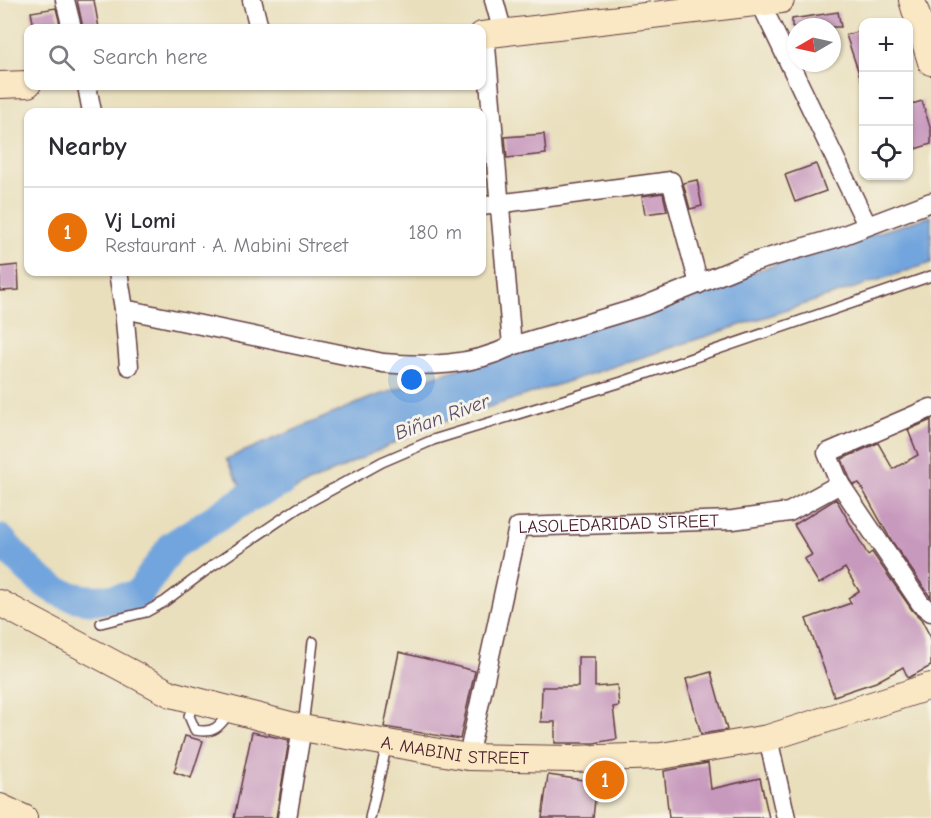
<!DOCTYPE html>
<html lang="en">
<head>
<meta charset="utf-8">
<style>
	:root { --surface:#fff; --page:#f7f7f7; --text:#2b2b33; --muted:#7c7c81; --line:#e1e1e2; --accent:#0f766e }
	body { margin:0; font-family:"Comic Neue",sans-serif; background:var(--page); color:var(--text) }
	.controls { position:absolute; right:18px; top:18px; display:grid; overflow:hidden; border-radius:12px; box-shadow:0 2px 4px #0004 }
	.controls button { width:54px; height:54px; display:grid; place-items:center; padding:0; border:0; border-bottom:2px solid var(--line); background:var(--surface); color:var(--text); font:30px sans-serif }
	.compass { position:absolute; left:787px; top:18px; width:54px; height:54px; border-radius:50%; background:var(--surface); box-shadow:0 2px 4px #0004; rotate:261deg }
	.you { position:absolute; left:412px; top:380px; width:21px; height:21px; margin:-15px; border:4px solid #fff; border-radius:50%; background:#1a73e8; box-shadow:0 0 0 9px #1a73e833 }
	.badge { display:grid; place-items:center; width:39px; height:39px; border-radius:50%; background:var(--accent); color:#fff; font-size:20px; font-weight:700 }
	.pin { position:absolute; translate:-50% -50%; border:3px solid #fff; box-shadow:0 2px 6px #0006 }
	.list { margin:0; padding:0; list-style:none }
	h2 { display:flex; justify-content:space-between; align-items:center; height:78px; margin:0; padding:0 24px; font-size:26px }
	h2 small { font-size:20px; font-weight:400; color:var(--muted) }
	.list li { display:grid; grid-template-columns:39px 1fr auto; gap:18px; align-items:center; box-sizing:border-box; height:90px; padding:0 24px; border-top:2px solid var(--line) }
	.list b { display:block; font-size:22px; white-space:nowrap }
	.list p { margin:0; font-size:20px; white-space:nowrap; color:var(--muted) }
	.list em { font-size:20px; font-style:normal; color:var(--muted) }
	.icon { flex:none; width:33px; height:33px; fill:none; stroke:currentColor; stroke-width:2; stroke-linecap:round; stroke-linejoin:round }
	.map { position:relative; flex:none; width:931px; height:818px; overflow:hidden }
	.search { position:absolute; background:var(--surface); box-shadow:0 2px 4px #0004; left:24px; top:24px; width:462px; height:66px; display:flex; align-items:center; gap:15px; box-sizing:border-box; padding:0 21px; border-radius:12px; color:var(--muted); font-size:22px }
	.panel { position:absolute; background:var(--surface); box-shadow:0 2px 4px #0004; left:24px; top:108px; width:462px; height:168px; border-radius:12px }
	.map>svg:first-child { display:block }
	.water { fill:#72a5dd; stroke:#5e6284; stroke-width:1.5 }
	.lines { fill:none; stroke-linecap:round; stroke-linejoin:round }
	.river { stroke:#72a5dd; stroke-width:30 }
	.building { fill:#c799bd }
	.lane-casing { stroke:#623c41; stroke-width:12 }
	.street-casing { stroke:#623c41; stroke-width:21 }
	.secondary-casing { stroke:#623c41; stroke-width:28 }
	.lane { stroke:#fff; stroke-width:9 }
	.street { stroke:#fff; stroke-width:18 }
	.secondary { stroke:#fae7c3; stroke-width:26 }
	.labels { text-anchor:middle; dominant-baseline:central; stroke-width:6; stroke-linejoin:round; paint-order:stroke }
	.street-label { font-size:18px; fill:#4a1f2b; stroke:#f7f3e8 }
	.water-label { font-size:20px; font-style:italic; fill:#584e69; stroke:#f7f3e8 }
</style>
</head>
<body>
<div class="map">
<svg width="931" height="818" viewBox="0 0 931 818">
	<rect width="100%" height="100%" fill="#f7f3e8"/>
	<filter id="ink" filterUnits="userSpaceOnUse"><feTurbulence type="fractalNoise" baseFrequency=".0167" numOctaves="2"/><feDisplacementMap in="SourceGraphic" scale="12" xChannelSelector="R" yChannelSelector="G"/><feConvolveMatrix kernelMatrix="1 2 1 2 8 2 1 2 1" color-interpolation-filters="sRGB"/></filter>
	<filter id="wash" filterUnits="userSpaceOnUse"><feTurbulence type="fractalNoise" baseFrequency=".008" numOctaves="4" result="noise"/><feDisplacementMap in="SourceGraphic" scale="24" xChannelSelector="R" yChannelSelector="G"/><feGaussianBlur stdDeviation="1.35" result="paint"/><feColorMatrix in="noise" values="0 0 0 0 0 0 0 0 0 0 0 0 0 0 0 0 0 1.4 0 .05"/><feComposite in="paint" operator="in"/></filter>
	<g filter="url(#wash)">
		<rect width="100%" height="100%" fill="#e9dfbc"/>
		<!-- water -->
		<path class="water" d="M931 216V263L428 427 245 513 247 498 226 459 370 398 720 282Z"/>
		<g class="lines">
			<!-- river -->
			<path class="river" d="M0 539C45 590 67 610 138 595L172 546 247 498 282 482"/>
		</g>
		<g id="blocks">
			<!-- building -->
			<g class="building">
				<path d="M77 0H94L99 28H83Z"/>
				<path d="M56 8 61 28H34L31 12Z"/>
				<path d="M838 12 841 27H792V19Z"/>
				<path d="M864 30V78L861 79 846 35Z"/>
				<path d="M922 101 931 130V144L909 151V105Z"/>
				<path d="M544 134 546 154 507 158 505 137Z"/>
				<path d="M816 164 826 191 795 202 785 175Z"/>
				<path d="M697 180 702 206 690 209 683 183Z"/>
				<path d="M663 193 667 211 645 214 642 196Z"/>
				<path d="M18 265 19 290 0 291V267Z"/>
				<path d="M931 420V598L891 540 859 483 854 485 850 479 842 459 878 443 893 469 918 455 908 430Z"/>
				<path d="M836 499 868 555 872 552 912 610 921 619 931 638V666L908 678 903 667 876 682 834 696 806 619 851 603 848 598 859 591 845 568 819 584 804 559 812 555 794 525Z"/>
				<path d="M399 652 475 671 460 739 384 727Z"/>
				<path d="M578 657H595V687L617 685 619 706 613 707 617 739 594 743H555V722H541L542 687H578Z"/>
				<path d="M711 672 727 730 701 734 686 679Z"/>
				<path d="M252 732 289 740 276 818H234Z"/>
				<path d="M185 736 203 741 191 778 174 772Z"/>
				<path d="M708 763 711 789 760 778 769 818H669L664 771Z"/>
				<path d="M548 775 597 782 593 818H542Z"/>
			</g>
		</g>
	</g>
	<g filter="url(#ink)">
		<use href="#blocks" fill-opacity="0" stroke="#623c41" stroke-width="1.5"/>
		<g class="lines">
			<defs>
				<g id="lane">
					<path d="M101 623 146 612 164 602 212 566 298 508 382 462 433 440 622 382 931 276"/>
					<path d="M194 700 189 716 195 730C214 734 219 727 230 712"/>
					<path d="M303 726 313 642"/>
					<path d="M370 818 387 744"/>
				</g>
				<g id="street">
					<path d="M65 0 72 28"/>
					<path d="M252 0 259 28"/>
					<path d="M494 0 503 33"/>
					<path d="M759 0 867 225"/>
					<path d="M485 35 512 346"/>
					<path d="M87 86 92 112"/>
					<path d="M482 206 671 181 699 284"/>
					<path d="M118 272 124 309 383 363C427 367 472 366 512 346L644 306 747 264 836 238 931 202"/>
					<path d="M124 309 129 366"/>
					<path d="M931 408 827 453 840 484 921 604 931 612"/>
					<path d="M768 738 786 818"/>
					<path id="s1" d="M468 757 518 527 733 520 789 512 840 484"/>
					<path d="M287 818 302 728"/>
				</g>
				<g id="secondary">
					<path d="M912 0 931 62"/>
					<path d="M482 35 781 0"/>
					<path d="M0 85 28 84"/>
					<path id="s2" d="M0 603 171 694 302 728 468 757 572 759 661 756 768 738 931 686"/>
					<path d="M0 807 24 818"/>
				</g>
			</defs>
			<!-- lane casing -->
			<use href="#lane" class="lane-casing"/>
			<!-- street casing -->
			<use href="#street" class="street-casing"/>
			<!-- secondary casing -->
			<use href="#secondary" class="secondary-casing"/>
			<!-- lane -->
			<use href="#lane" class="lane"/>
			<!-- street -->
			<use href="#street" class="street"/>
			<!-- secondary -->
			<use href="#secondary" class="secondary"/>
		</g>
	</g>
	<g class="labels">
		<!-- street labels -->
		<g class="street-label">
			<text stroke="none"><textPath href="#s1" startOffset="336">LASOLEDARIDAD STREET</textPath></text>
			<text stroke="none"><textPath href="#s2" startOffset="484">A. MABINI STREET</textPath></text>
		</g>
		<!-- water labels -->
		<g class="water-label">
			<text transform="translate(442 417) rotate(-20)">Biñan River</text>
		</g>
	</g>
</svg>
<div class="controls">
<button>+</button>
<button>−</button>
<button><svg class="icon" aria-label="locate" viewBox="0 0 24 24"><circle cx="12" cy="12" r="6"/><path d="M12 2v4M12 18v4M2 12h4M18 12h4"/></svg></button>
</div>
<svg class="compass" viewBox="-18 -18 36 36"><path d="M0-13l5 13h-10z" fill="#e53935"/><path d="M0 13l5-13h-10z" fill="#7c7c81"/></svg>
<div class="you"></div>
<div class="pin badge" style="left:605px;top:780px;background:#e8710a">1</div>
<div class="search"><svg class="icon" aria-label="search" viewBox="0 0 24 24"><circle cx="10" cy="10" r="6"/><path d="M15 15l6 6"/></svg>Search here</div>
<section class="panel">
<h2>Nearby<small></small></h2>
<ul class="list">
<li><span class="badge" style="background:#e8710a">1</span><div><b>Vj Lomi</b><p>Restaurant · A. Mabini Street</p></div><em>180 m</em></li>
</ul>
</section>
</div>
</body>
</html>
